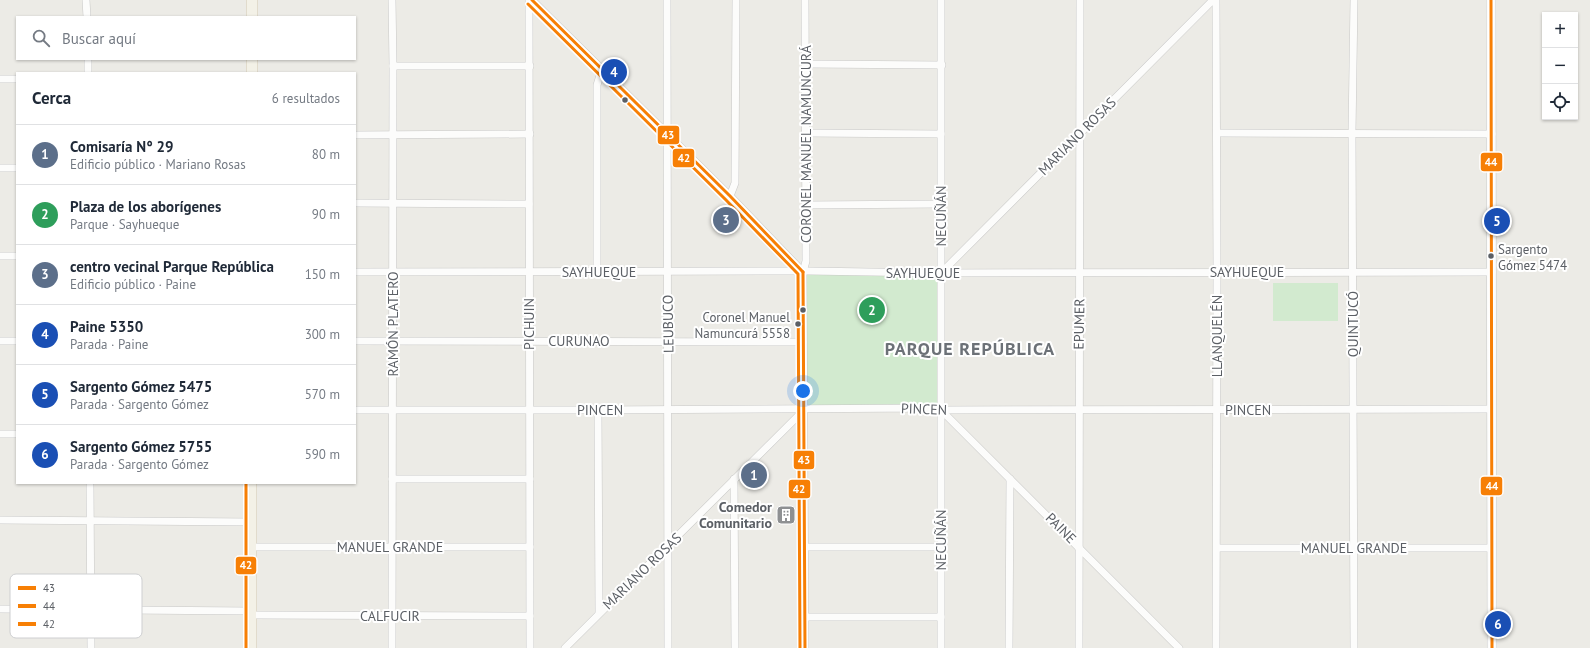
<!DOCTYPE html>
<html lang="es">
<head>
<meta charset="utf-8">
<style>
	:root { --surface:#fff; --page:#f2f2f3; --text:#1f2937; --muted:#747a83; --line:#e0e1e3; --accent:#8e9092 }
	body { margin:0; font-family:"PT Sans",sans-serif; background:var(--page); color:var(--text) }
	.controls { position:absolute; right:12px; top:12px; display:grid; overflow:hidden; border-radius:0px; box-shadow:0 1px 3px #0004 }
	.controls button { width:36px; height:36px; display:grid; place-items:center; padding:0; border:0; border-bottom:1px solid var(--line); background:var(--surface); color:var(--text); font:20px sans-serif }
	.you { position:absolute; left:803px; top:391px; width:14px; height:14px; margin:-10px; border:3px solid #fff; border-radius:50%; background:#1a73e8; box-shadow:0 0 0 6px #1a73e833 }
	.badge { display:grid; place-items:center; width:26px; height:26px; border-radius:50%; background:var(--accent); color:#fff; font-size:13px; font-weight:700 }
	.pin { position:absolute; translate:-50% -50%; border:2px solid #fff; box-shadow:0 1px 4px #0006 }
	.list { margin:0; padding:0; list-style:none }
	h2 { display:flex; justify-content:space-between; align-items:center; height:52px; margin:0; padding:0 16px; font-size:17px }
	h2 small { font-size:13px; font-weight:400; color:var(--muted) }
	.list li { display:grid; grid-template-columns:26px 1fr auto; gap:12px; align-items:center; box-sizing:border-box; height:60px; padding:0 16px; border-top:1px solid var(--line) }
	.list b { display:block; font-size:15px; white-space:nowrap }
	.list p { margin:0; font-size:13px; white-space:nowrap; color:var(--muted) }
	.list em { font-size:13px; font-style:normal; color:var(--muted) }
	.icon { flex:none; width:22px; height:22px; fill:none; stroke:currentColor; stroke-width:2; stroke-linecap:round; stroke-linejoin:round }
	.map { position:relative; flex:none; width:1590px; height:648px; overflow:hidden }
	.search { position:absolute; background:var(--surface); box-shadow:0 1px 3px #0004; left:16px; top:16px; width:340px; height:44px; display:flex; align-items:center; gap:10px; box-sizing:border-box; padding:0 14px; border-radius:0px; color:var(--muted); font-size:15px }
	.panel { position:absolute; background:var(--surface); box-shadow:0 1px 3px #0004; left:16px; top:72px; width:340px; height:412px; border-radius:0px }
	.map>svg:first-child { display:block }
	.green { fill:#d2eacf }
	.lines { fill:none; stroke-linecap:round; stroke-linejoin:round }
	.minor-casing { stroke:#c8c8c7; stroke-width:8 }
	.secondary-casing { stroke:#c8c9c8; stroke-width:10 }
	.primary-casing { stroke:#d6ccb2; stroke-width:11 }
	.minor { stroke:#fcfcfb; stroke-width:7 }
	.secondary { stroke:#fcfcfb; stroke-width:9 }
	.primary { stroke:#f3f1e7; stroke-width:10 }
	.bus-1-casing { stroke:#fff; stroke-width:6 }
	.bus-2-casing { stroke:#fff; stroke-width:6 }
	.bus-3-casing { stroke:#fff; stroke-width:6 }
	.bus-1 { stroke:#f77f05; stroke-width:3 }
	.bus-2 { stroke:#f77f05; stroke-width:3 }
	.bus-3 { stroke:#f77f05; stroke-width:3 }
	.bus-dot { fill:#5b5f65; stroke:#fff; stroke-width:1.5 }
	.labels { text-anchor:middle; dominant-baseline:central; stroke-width:4; stroke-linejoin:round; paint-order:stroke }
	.bus-label { font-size:13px; fill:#5b5f65; stroke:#fff; text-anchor:start }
	.street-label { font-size:14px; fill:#5b5f65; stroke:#fff }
	.poi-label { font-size:14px; font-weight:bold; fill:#5b5f65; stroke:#fff; text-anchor:end }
	.district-label { font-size:18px; font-weight:bold; letter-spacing:1px; fill:#6c7177; stroke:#fff }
	.key { fill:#fff; stroke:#cecfd1; stroke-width:1 }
	.key-label { font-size:11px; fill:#5b5f65 }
	.line-badge { stroke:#fff; stroke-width:1.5 }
	.badge-label { font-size:11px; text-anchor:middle; font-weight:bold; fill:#fff }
</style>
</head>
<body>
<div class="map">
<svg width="1590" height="648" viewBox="0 0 1590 648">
	<rect width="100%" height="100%" fill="#ecebe6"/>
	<!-- green -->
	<g class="green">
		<path d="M803 272 941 273V410H804Z"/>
		<rect x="1273" y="283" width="65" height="38"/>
	</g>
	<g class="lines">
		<defs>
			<g id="minor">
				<path d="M86 0 87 17"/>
				<path d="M392 0 393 66 392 648"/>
				<path d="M529 0 530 648"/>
				<path d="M532 0 730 196 803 272"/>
				<path d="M667 0 668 648"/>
				<path d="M805 0 806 261 803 272V279L805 648"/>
				<path d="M1216 0 1217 272 1216 648"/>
				<path d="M1354 0 1352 132 1354 648"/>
				<path d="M88 59V73"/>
				<path d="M806 64 942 65"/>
				<path d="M393 66H530"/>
				<path d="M0 79H17"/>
				<path d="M805 133 941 134"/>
				<path d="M1217 133 1492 134"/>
				<path d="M355 135 530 134"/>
				<path d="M0 168H17"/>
				<path d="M730 196 735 183 736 0"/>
				<path d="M355 203 529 204"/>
				<path d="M806 205 941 204"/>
				<path d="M0 256H17"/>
				<path d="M355 272 809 271 932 273 1492 272"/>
				<path d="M597 272V85L602 69"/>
				<path d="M941 273 1213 0"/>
				<path d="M0 341H17"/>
				<path d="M355 341 803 342"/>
				<path d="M355 410H598L931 408 941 410 1492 409"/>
				<path d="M598 410 599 612"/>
				<path d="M941 410 1179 648"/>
				<path d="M0 434H17"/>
				<path d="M392 479H530"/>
				<path d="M734 479 735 648"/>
				<path d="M90 483 91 648"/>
				<path d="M0 520 251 522"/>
				<path d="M251 547H530"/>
				<path d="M805 547H941"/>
				<path d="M1217 548H1492"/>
				<path d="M0 609 251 611"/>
				<path d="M251 615 530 616"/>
				<path d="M805 617H941"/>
				<path d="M565 648 804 410"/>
				<path d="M941 648V0"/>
				<path d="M1009 648 1010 479"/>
				<path d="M1079 648 1080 0"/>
			</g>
			<path id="secondary" d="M1491 0 1492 648"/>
			<g id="primary">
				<path d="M252 0V17"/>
				<path d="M252 59V73"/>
				<path d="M251 483V648"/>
			</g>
		</defs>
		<!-- minor casing -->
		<use href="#minor" class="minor-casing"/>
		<!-- secondary casing -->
		<use href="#secondary" class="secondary-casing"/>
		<!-- primary casing -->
		<use href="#primary" class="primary-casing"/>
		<!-- minor -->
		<use href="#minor" class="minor"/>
		<!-- secondary -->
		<use href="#secondary" class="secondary"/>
		<!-- primary -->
		<use href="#primary" class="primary"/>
		<defs>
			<g id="bus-1">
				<path d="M532 0 730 196 803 272"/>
				<path d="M803 272 805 648"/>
			</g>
			<path id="bus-2" d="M1491 0 1492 648"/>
			<g id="bus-3">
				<path d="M528 4 726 200 798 274 800 648"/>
				<path d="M246 483V648"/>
			</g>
		</defs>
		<!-- bus-1 casing -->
		<use href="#bus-1" class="bus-1-casing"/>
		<!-- bus-2 casing -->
		<use href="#bus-2" class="bus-2-casing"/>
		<!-- bus-3 casing -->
		<use href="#bus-3" class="bus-3-casing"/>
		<!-- bus-1 -->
		<use href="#bus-1" class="bus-1"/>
		<!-- bus-2 -->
		<use href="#bus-2" class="bus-2"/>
		<!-- bus-3 -->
		<use href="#bus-3" class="bus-3"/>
	</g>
	<!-- icons -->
	<defs>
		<symbol id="building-square" viewBox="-11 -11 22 22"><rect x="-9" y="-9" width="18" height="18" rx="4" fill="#8e9092" stroke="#fff"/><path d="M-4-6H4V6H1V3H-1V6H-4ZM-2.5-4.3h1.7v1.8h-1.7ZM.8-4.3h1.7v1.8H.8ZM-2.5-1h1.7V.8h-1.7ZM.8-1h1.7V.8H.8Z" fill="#fff"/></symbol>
	</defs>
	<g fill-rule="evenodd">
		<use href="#building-square" x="775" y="504" width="22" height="22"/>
	</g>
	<!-- markers -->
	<g class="bus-dot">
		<circle cx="625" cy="100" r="3.5"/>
		<circle cx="1491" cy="256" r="3.5"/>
		<circle cx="803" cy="310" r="3.5"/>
		<circle cx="798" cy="324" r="3.5"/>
	</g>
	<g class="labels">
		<!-- bus labels -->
		<g class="bus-label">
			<text x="1498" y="249">Sargento<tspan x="1498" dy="16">Gómez 5474</tspan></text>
			<text x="790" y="317" text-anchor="end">Coronel Manuel<tspan x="790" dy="16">Namuncurá 5558</tspan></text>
		</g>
		<!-- street labels -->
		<g class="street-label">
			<text transform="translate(1077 136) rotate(-45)">MARIANO ROSAS</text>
			<text transform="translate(806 144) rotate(-90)">CORONEL MANUEL NAMUNCURÁ</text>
			<text transform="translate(941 216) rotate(-90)">NECUÑÁN</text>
			<text x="599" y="272">SAYHUEQUE</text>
			<text x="1247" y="272">SAYHUEQUE</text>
			<text x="923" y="273">SAYHUEQUE</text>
			<text transform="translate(393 324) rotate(-90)">RAMÓN PLATERO</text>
			<text transform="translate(529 324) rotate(-90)">PICHUIN</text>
			<text transform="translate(668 324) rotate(-91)">LEUBUCO</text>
			<text transform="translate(1079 324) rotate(-89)">EPUMER</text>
			<text transform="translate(1353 324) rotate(-90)">QUINTUCÓ</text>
			<text transform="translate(1217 336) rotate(-90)">LLANQUELÉN</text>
			<text x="579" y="341">CURUNAO</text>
			<text transform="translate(924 409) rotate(2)">PINCEN</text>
			<text x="600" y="410">PINCEN</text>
			<text x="1248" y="410">PINCEN</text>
			<text transform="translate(1061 528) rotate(45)">PAINE</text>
			<text transform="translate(941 540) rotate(-90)">NECUÑÁN</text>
			<text x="390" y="547">MANUEL GRANDE</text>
			<text x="1354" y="548">MANUEL GRANDE</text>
			<text transform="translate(642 571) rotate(-44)">MARIANO ROSAS</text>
			<text x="390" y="616">CALFUCIR</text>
		</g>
		<!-- poi labels -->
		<g class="poi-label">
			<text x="772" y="507">Comedor<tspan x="772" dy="16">Comunitario</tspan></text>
		</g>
		<!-- district labels -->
		<g class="district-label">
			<text x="970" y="348">PARQUE REPÚBLICA</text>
		</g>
	</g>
	<!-- legend -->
	<rect x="10" y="574" width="132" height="64" rx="6" class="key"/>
	<rect x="18" y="586" width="18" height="4" fill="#f77f05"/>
	<rect x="18" y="604" width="18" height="4" fill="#f77f05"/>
	<rect x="18" y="622" width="18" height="4" fill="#f77f05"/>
	<g class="key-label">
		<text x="43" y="592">43</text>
		<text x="43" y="610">44</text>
		<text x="43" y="628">42</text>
	</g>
	<g class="line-badge">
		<rect x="657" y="125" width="23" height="20" rx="4" fill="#f77f05"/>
		<rect x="672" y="148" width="23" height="20" rx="4" fill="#f77f05"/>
		<rect x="1480" y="152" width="23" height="20" rx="4" fill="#f77f05"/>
		<rect x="793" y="450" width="22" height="20" rx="4" fill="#f77f05"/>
		<rect x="1480" y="476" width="23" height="20" rx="4" fill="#f77f05"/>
		<rect x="788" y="479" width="23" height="20" rx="4" fill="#f77f05"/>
		<rect x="235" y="556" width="22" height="19" rx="4" fill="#f77f05"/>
	</g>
	<g class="badge-label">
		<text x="668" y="139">43</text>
		<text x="684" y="162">42</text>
		<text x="1491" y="166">44</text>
		<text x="804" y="464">43</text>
		<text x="1492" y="490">44</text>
		<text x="799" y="493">42</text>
		<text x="246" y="569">42</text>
	</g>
</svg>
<div class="controls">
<button>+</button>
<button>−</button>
<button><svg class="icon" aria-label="locate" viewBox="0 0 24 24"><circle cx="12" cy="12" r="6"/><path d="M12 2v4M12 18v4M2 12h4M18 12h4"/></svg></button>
</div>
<div class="you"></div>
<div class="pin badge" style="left:754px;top:475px;background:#5c6f8a">1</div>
<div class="pin badge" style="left:872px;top:310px;background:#2e9e5b">2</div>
<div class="pin badge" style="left:726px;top:220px;background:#5c6f8a">3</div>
<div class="pin badge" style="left:614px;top:72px;background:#1a4fb4">4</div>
<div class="pin badge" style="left:1497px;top:221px;background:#1a4fb4">5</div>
<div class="pin badge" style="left:1498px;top:624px;background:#1a4fb4">6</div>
<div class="search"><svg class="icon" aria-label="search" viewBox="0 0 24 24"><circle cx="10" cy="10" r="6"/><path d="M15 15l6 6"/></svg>Buscar aquí</div>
<section class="panel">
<h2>Cerca<small>6 resultados</small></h2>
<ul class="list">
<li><span class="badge" style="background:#5c6f8a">1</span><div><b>Comisaría N° 29</b><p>Edificio público · Mariano Rosas</p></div><em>80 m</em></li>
<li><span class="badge" style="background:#2e9e5b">2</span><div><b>Plaza de los aborígenes</b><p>Parque · Sayhueque</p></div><em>90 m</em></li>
<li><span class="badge" style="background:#5c6f8a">3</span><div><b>centro vecinal Parque República</b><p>Edificio público · Paine</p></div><em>150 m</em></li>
<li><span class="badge" style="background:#1a4fb4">4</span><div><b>Paine 5350</b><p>Parada · Paine</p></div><em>300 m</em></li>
<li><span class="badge" style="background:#1a4fb4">5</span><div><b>Sargento Gómez 5475</b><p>Parada · Sargento Gómez</p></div><em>570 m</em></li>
<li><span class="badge" style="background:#1a4fb4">6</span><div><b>Sargento Gómez 5755</b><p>Parada · Sargento Gómez</p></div><em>590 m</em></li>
</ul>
</section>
</div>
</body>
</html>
